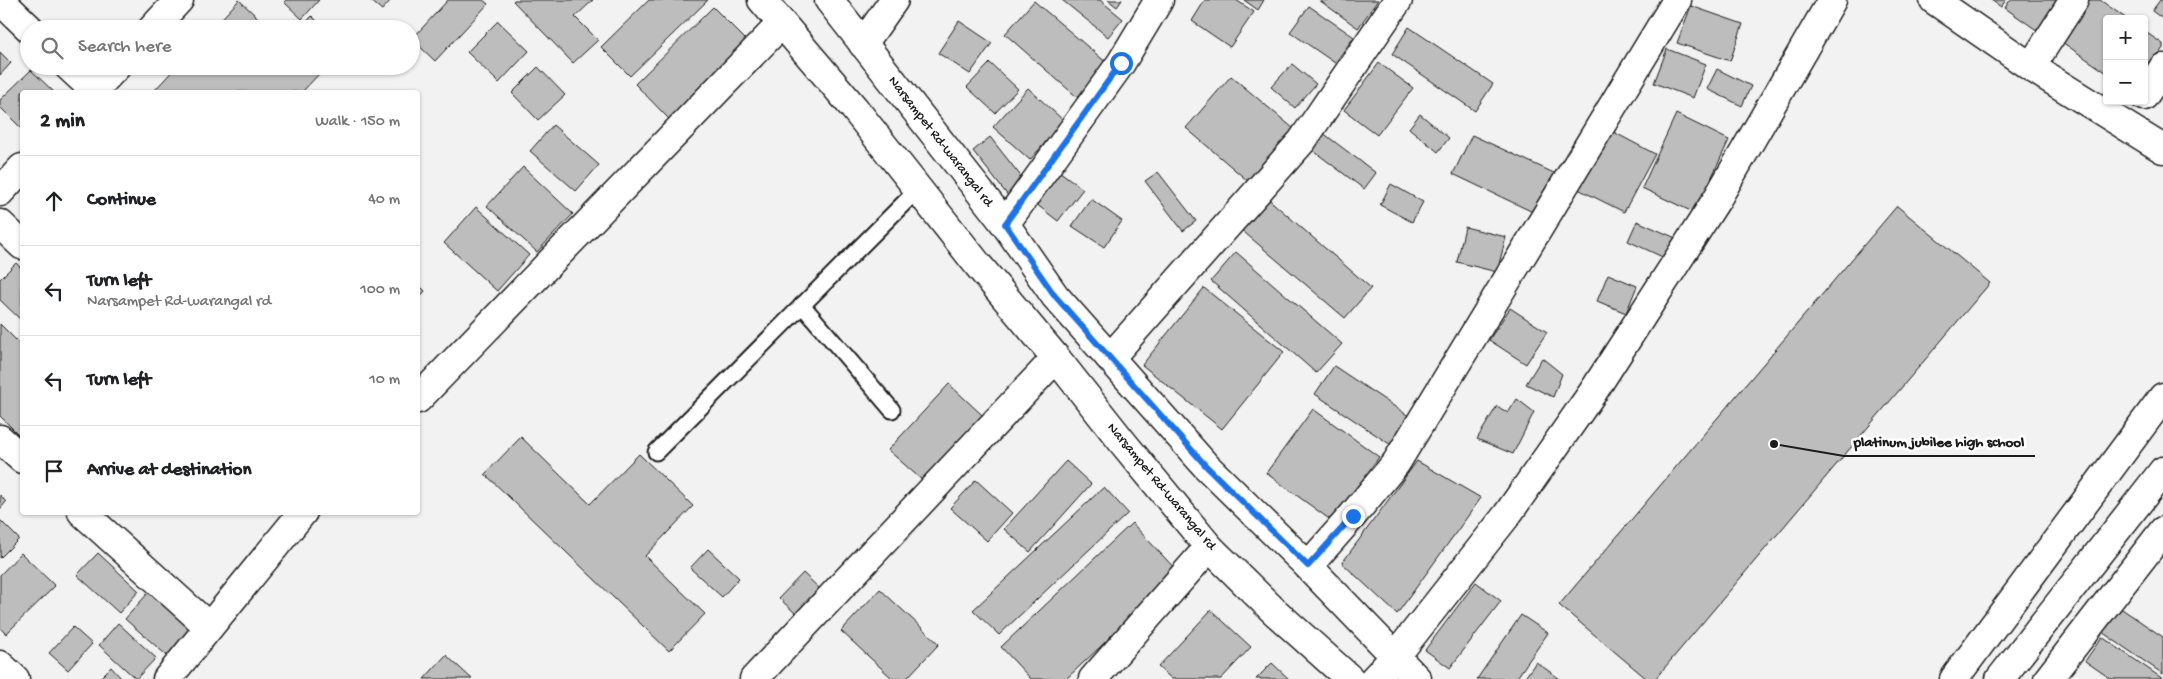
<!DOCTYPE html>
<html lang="en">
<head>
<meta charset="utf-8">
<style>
	:root { --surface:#fff; --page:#f2f2f2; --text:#202124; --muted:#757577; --line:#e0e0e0 }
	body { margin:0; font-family:"Gochi Hand",sans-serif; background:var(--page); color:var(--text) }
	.controls { position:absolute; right:15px; top:15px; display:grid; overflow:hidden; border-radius:5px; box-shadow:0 1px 4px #0004 }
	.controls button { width:45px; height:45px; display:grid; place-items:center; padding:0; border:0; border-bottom:1px solid var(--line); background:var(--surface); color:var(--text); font:25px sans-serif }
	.stop { position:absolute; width:15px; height:15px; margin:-11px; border:4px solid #1a73e8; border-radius:50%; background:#fff }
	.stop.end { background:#1a73e8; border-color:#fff; box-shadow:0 1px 5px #0008 }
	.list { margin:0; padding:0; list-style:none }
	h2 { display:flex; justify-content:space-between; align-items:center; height:65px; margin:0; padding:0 20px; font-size:21px }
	h2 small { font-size:16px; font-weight:400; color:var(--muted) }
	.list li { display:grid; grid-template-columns:32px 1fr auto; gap:15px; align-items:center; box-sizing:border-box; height:90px; padding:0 20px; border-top:1px solid var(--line) }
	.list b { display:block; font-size:19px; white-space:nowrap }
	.list p { margin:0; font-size:16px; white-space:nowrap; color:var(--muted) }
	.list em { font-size:16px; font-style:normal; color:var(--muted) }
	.icon { flex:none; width:28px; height:28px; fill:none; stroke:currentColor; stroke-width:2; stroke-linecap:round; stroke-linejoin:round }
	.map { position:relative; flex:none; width:2163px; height:679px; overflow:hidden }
	.search { position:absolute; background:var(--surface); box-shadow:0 1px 4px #0004; left:20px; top:20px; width:400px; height:55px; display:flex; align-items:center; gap:12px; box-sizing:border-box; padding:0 18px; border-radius:28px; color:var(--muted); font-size:19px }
	.panel { position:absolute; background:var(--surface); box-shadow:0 1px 4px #0004; left:20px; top:90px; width:400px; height:425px; border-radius:5px }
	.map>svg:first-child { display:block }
	.building { fill:#bdbdbd; stroke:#1c1c1c }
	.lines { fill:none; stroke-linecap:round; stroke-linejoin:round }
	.lane-casing { stroke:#1c1c1c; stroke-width:19 }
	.street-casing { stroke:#1c1c1c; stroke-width:31 }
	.secondary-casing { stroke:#1c1c1c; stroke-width:31 }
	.lane { stroke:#fff; stroke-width:15 }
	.street { stroke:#fff; stroke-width:28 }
	.secondary { stroke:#fff; stroke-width:28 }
	.route { stroke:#1a73e8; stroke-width:6 }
	.labels { text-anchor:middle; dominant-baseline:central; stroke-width:5; stroke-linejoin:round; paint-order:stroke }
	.street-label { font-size:14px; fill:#1c1c1c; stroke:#fff }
	.leader { fill:none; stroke:#1c1c1c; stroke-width:2 }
	.callout-dot { fill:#1c1c1c; stroke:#fff; stroke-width:2 }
	.callout-label { font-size:15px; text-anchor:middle; font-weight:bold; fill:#1c1c1c; stroke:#fff; stroke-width:5; stroke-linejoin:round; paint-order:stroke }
</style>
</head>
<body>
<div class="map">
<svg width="2163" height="679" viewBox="0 0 2163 679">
	<rect width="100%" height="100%" fill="#f2f2f2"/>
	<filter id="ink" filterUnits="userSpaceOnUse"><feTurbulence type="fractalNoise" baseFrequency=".02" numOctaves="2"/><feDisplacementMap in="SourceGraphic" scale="10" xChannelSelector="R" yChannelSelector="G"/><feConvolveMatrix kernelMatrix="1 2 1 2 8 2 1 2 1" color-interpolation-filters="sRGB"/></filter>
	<g filter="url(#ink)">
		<!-- building -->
		<g class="building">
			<path d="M239 0 270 29H212Z"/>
			<path d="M286 0H319L302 19 284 2Z"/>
			<path d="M370 0H391L382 10Z"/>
			<path d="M448 0H483L488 4 435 61 412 39Z"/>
			<path d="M514 0H593L575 17 598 40 573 63 513 1Z"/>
			<path d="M649 0H708L630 76 601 47Z"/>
			<path d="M1062 0H1100L1123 19 1108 37Z"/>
			<path d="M1108 0H1122L1117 7Z"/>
			<path d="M1205 0H1236L1254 12 1230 47 1192 21Z"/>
			<path d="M1244 0H1264L1258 10Z"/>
			<path d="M1319 0H1378L1358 28Z"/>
			<path d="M1991 0H2006L2001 7Z"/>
			<path d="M2010 0H2059L2038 31 2005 8Z"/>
			<path d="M2087 0H2100L2127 19H2107V73L2059 40Z"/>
			<path d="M2160 0H2163V19L2152 11Z"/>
			<path d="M1034 1 1108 64 1078 98 1005 34Z"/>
			<path d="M1309 6 1354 37 1335 63 1290 32Z"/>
			<path d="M1691 6 1743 24 1730 61 1677 43Z"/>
			<path d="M713 7 748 42 669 119 635 84Z"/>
			<path d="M312 16 325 29H300Z"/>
			<path d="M498 21 529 51 499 83 467 52Z"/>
			<path d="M959 21 992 43 970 74 938 53Z"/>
			<path d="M1409 27 1493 84 1475 111 1392 54Z"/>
			<path d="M2144 31 2163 44V48L2144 75Z"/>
			<path d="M1667 49 1706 64 1693 98 1654 83Z"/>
			<path d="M0 52 11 63 0 75Z"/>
			<path d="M990 63 1018 89 995 113 967 87Z"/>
			<path d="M1379 63 1413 88 1377 135 1344 110Z"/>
			<path d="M1292 64 1316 84 1295 108 1271 87Z"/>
			<path d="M177 66H311L319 74 302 92H153Z"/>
			<path d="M538 67 565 95 538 120 512 93Z"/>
			<path d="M1717 69 1751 86 1742 106 1707 89Z"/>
			<path d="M31 70 54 92H22V129L0 107V100Z"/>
			<path d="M1231 76 1300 134 1255 187 1186 128Z"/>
			<path d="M1028 88 1064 121 1030 160 993 127Z"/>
			<path d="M1420 114 1449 138 1438 152 1409 128Z"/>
			<path d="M1676 114 1729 140 1695 213 1642 188Z"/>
			<path d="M553 125 599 165 576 191 530 151Z"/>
			<path d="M1606 128 1655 154 1624 212 1574 187Z"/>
			<path d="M1319 130 1376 173 1364 189 1307 146Z"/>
			<path d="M1472 135 1556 174 1537 214 1453 174Z"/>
			<path d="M990 137 1027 184 1009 197 973 151Z"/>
			<path d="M1051 165 1083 189 1058 221 1027 197Z"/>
			<path d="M523 167 573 214 537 252 487 206Z"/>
			<path d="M1158 172 1196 221 1183 231 1145 181Z"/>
			<path d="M1391 184 1423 202 1412 222 1380 205Z"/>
			<path d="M1265 196 1371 288 1345 318 1238 227Z"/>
			<path d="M1091 199 1122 221 1104 247 1072 226Z"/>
			<path d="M1897 206 1990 283 1655 679H1647L1559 605Z"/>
			<path d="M476 207 529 255 497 291 444 243Z"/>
			<path d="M1637 221 1678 239 1669 260 1628 241Z"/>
			<path d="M1465 227 1506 237 1497 272 1457 262Z"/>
			<path d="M1236 252 1342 344 1316 373 1211 281Z"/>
			<path d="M16 263 22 269V321L0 300V279Z"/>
			<path d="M1608 274 1637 286 1626 313 1597 301Z"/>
			<path d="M418 284 425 291 418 299Z"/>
			<path d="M1204 288 1284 352 1222 429 1142 365Z"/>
			<path d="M1510 308 1547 332 1526 364 1489 340Z"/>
			<path d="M0 324 22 346V438L0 416Z"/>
			<path d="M1542 358 1562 374 1553 397 1526 384Z"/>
			<path d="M1334 366 1419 423 1400 451 1315 394Z"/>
			<path d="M949 384 982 415 922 480 888 450Z"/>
			<path d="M1517 399 1534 412 1513 454 1477 439 1497 406 1508 413Z"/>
			<path d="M1313 409 1379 457 1332 521 1266 473Z"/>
			<path d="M521 437 590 504 639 454 693 506 645 556 705 614 669 651 485 474Z"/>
			<path d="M1066 461 1091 484 1030 552 1004 529Z"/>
			<path d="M1417 461 1481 498 1397 614 1342 563Z"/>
			<path d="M976 480 1012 513 987 541 950 508Z"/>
			<path d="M1104 487 1128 513 999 635 973 610Z"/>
			<path d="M0 495 6 502 0 509Z"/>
			<path d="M0 520 19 539 0 558Z"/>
			<path d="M1132 523 1179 573 1066 679H1031L1001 647Z"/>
			<path d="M708 549 739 578 722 597 690 568Z"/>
			<path d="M21 553 55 586 6 634 0 628V575Z"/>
			<path d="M98 553 139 591 119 613 77 575Z"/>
			<path d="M803 573 820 589 796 614 779 598Z"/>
			<path d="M1476 582 1501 601 1450 668 1425 650Z"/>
			<path d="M880 589 939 644 906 679H893L841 631Z"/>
			<path d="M149 592 196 634 172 660 125 619Z"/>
			<path d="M2116 605 2163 637V674L2099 630Z"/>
			<path d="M1211 610 1251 647 1221 679H1172L1158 667Z"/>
			<path d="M1521 615 1548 633 1516 679H1477Z"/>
			<path d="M118 623 156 658 136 679 99 645Z"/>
			<path d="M73 627 92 644 68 670 49 653Z"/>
			<path d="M2102 637 2163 679H2111L2085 661Z"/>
			<path d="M446 655 472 679H424Z"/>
			<path d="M1536 662 1560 679H1524Z"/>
			<path d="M1272 663 1289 679H1256Z"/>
			<path d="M111 667 122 679H99Z"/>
		</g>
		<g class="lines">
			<defs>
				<g id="lane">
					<path d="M802 305 892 410"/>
					<path d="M656 452 918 189"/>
				</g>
				<g id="street">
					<path d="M0 0 30 29"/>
					<path d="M1934 0 2031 67 2163 149"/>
					<path d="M152 29 179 0"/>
					<path d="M863 44 894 0"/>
					<path d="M68 66 96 92"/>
					<path d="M2031 67 2074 0"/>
					<path d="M92 92 117 66"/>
					<path d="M2144 96 2163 68"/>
					<path d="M0 192 22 168"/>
					<path d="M0 224 22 245"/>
					<path d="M1005 224 1121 63 1159 0"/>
					<path d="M1110 358 1302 141 1398 0"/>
					<path d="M418 399 781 24"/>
					<path d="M0 439 22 459"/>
					<path d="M82 512 209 627"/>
					<path d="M1308 566 1353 515 1396 463 1677 0"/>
					<path d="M0 665 15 679"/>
					<path d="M167 679 303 512"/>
					<path d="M754 679 1056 358"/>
					<path d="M1093 679 1209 547"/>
					<path d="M1374 679 1395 657 1507 515 1593 392 1717 199 1832 0"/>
					<path d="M1954 679 2163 397"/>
					<path d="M2048 679 2163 531"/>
				</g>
				<g id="secondary">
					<path d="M762 0 854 108 978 265 1056 358 1124 444 1209 547 1273 610 1350 679"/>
					<path d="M829 0 1005 224 1055 296 1206 466 1308 566 1417 679"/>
					<path d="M2000 679 2163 471"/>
				</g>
			</defs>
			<!-- lane casing -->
			<use href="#lane" class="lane-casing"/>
			<!-- street casing -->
			<use href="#street" class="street-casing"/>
			<!-- secondary casing -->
			<use href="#secondary" class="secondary-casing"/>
			<!-- lane -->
			<use href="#lane" class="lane"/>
			<!-- street -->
			<use href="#street" class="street"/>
			<!-- secondary -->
			<use href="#secondary" class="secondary"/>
		</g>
	</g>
	<g class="lines" filter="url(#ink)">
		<!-- route -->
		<path class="route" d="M1121 63 1005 224 1055 296 1206 466 1308 566 1353 516"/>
	</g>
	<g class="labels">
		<!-- street labels -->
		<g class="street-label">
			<text transform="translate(940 142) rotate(52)">Narsampet Rd-warangal rd</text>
			<text transform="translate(1161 487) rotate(50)">Narsampet Rd-warangal rd</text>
		</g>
	</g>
	<!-- callouts -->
	<path class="leader" d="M1774 444L1844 456H2035"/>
	<circle class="callout-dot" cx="1774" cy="444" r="5"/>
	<g class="callout-label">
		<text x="1939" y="446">platinum jubilee high school</text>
	</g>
</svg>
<div class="controls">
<button>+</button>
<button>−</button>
</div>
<div class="stop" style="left:1121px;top:63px"></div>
<div class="stop end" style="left:1353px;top:516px"></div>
<div class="search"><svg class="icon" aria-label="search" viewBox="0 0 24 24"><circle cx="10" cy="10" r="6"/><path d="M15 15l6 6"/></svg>Search here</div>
<section class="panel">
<h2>2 min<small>Walk · 150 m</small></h2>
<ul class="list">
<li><svg class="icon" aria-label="ahead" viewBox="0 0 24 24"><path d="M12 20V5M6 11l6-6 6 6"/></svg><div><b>Continue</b></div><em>40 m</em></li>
<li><svg class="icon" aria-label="left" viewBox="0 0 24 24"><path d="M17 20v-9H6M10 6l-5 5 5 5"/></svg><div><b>Turn left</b><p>Narsampet Rd-warangal rd</p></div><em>100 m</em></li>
<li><svg class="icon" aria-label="left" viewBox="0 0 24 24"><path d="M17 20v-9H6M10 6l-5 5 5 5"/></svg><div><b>Turn left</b></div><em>10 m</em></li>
<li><svg class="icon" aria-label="arrive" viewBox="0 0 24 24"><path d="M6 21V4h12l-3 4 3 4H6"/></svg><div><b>Arrive at destination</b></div></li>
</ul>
</section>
</div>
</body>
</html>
